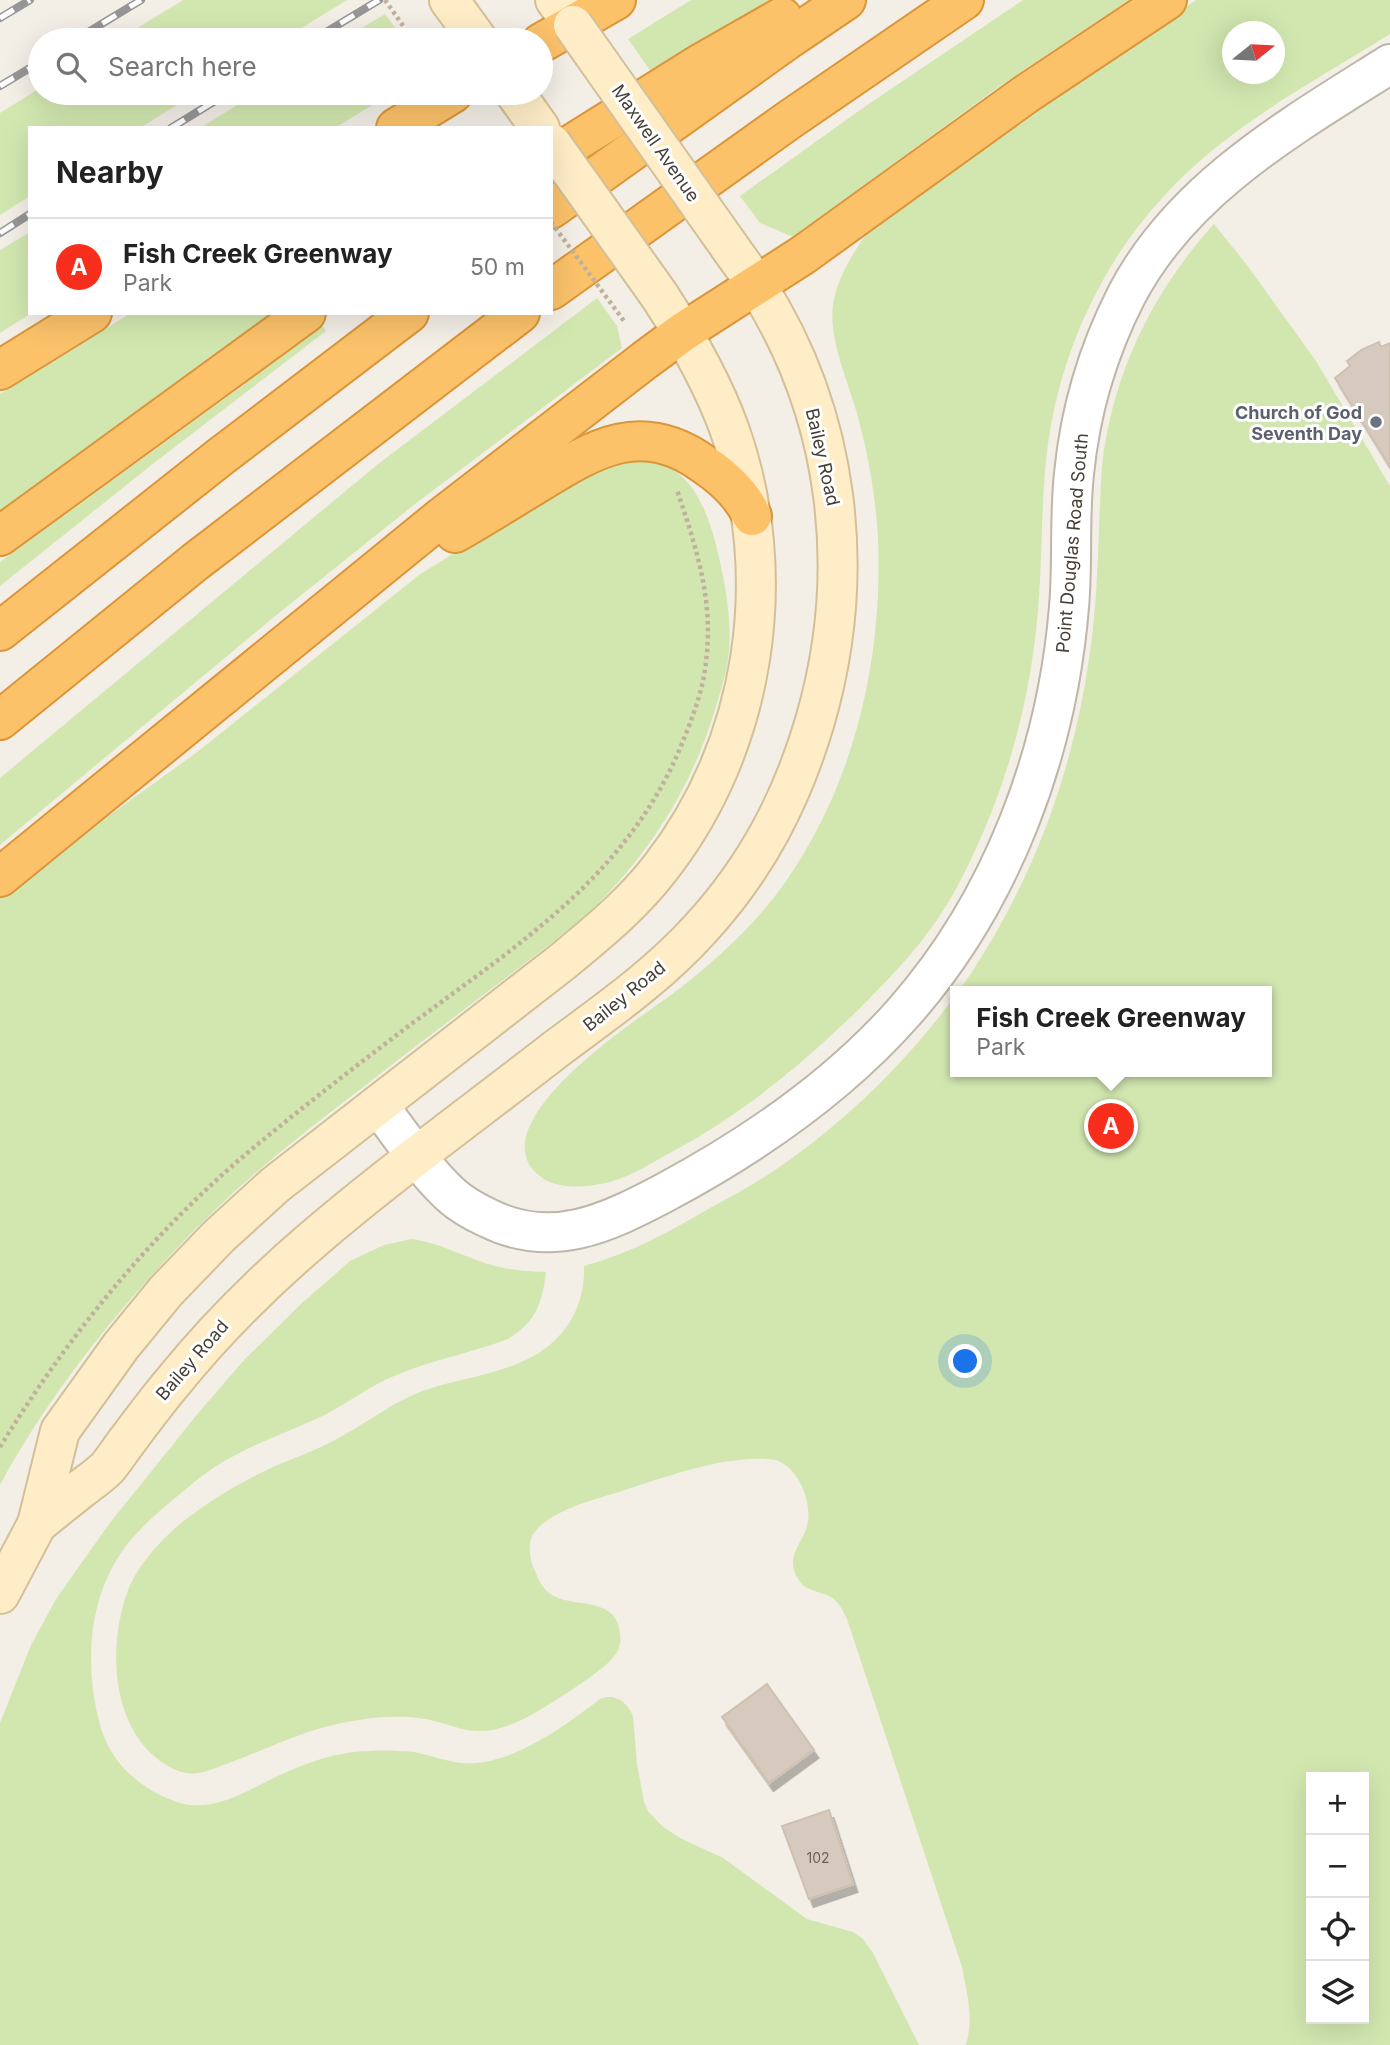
<!DOCTYPE html>
<html lang="en">
<head>
<meta charset="utf-8">
<style>
	:root { --surface:#fff; --page:#f2f2f2; --text:#222; --muted:#767676; --line:#e0e0e0; --accent:#f62e1b }
	body { margin:0; font-family:Inter,sans-serif; background:var(--page); color:var(--text) }
	.controls { position:absolute; right:21px; bottom:21px; display:grid; overflow:hidden; border-radius:0px; box-shadow:0 7px 28px #0002 }
	.controls button { width:63px; height:63px; display:grid; place-items:center; padding:0; border:0; border-bottom:2px solid var(--line); background:var(--surface); color:var(--text); font:35px sans-serif }
	.compass { position:absolute; left:1222px; top:21px; width:63px; height:63px; border-radius:50%; background:var(--surface); box-shadow:0 7px 28px #0002; rotate:72deg }
	.you { position:absolute; left:966px; top:1362px; width:24px; height:24px; margin:-18px; border:5px solid #fff; border-radius:50%; background:#1a73e8; box-shadow:0 0 0 10px #1a73e833 }
	.badge { display:grid; place-items:center; width:46px; height:46px; border-radius:50%; background:var(--accent); color:#fff; font-size:23px; font-weight:700 }
	.pin { position:absolute; translate:-50% -50%; border:4px solid #fff; box-shadow:0 2px 7px #0006 }
	.popup { position:absolute; left:950px; top:986px; width:322px; height:91px; box-sizing:border-box; display:grid; place-content:center; border-radius:0px; background:var(--surface); filter:drop-shadow(0 2px 5px #0005); font-size:23px; white-space:nowrap; color:var(--muted) }
	.popup b { font-size:26px; color:var(--text) }
	.popup::after { content:''; position:absolute; left:50%; top:100%; margin-left:-14px; border:14px solid transparent; border-top-color:var(--surface) }
	.list { margin:0; padding:0; list-style:none }
	h2 { display:flex; justify-content:space-between; align-items:center; height:91px; margin:0; padding:0 28px; font-size:30px }
	h2 small { font-size:23px; font-weight:400; color:var(--muted) }
	.list li { display:grid; grid-template-columns:46px 1fr auto; gap:21px; align-items:center; box-sizing:border-box; height:98px; padding:0 28px; border-top:2px solid var(--line) }
	.list b { display:block; font-size:26px; white-space:nowrap }
	.list p { margin:0; font-size:23px; white-space:nowrap; color:var(--muted) }
	.list em { font-size:23px; font-style:normal; color:var(--muted) }
	.icon { flex:none; width:38px; height:38px; fill:none; stroke:currentColor; stroke-width:2; stroke-linecap:round; stroke-linejoin:round }
	.map { position:relative; flex:none; width:1390px; height:2045px; overflow:hidden }
	.search { position:absolute; background:var(--surface); box-shadow:0 7px 28px #0002; left:28px; top:28px; width:525px; height:77px; display:flex; align-items:center; gap:18px; box-sizing:border-box; padding:0 24px; border-radius:38px; color:var(--muted); font-size:26px }
	.panel { position:absolute; background:var(--surface); box-shadow:0 7px 28px #0002; left:28px; top:126px; width:525px; height:189px; border-radius:0px }
	.map>svg:first-child { display:block }
	.green { fill:#d2e7b0; fill-rule:evenodd }
	.building { fill:#d5cabd; stroke:#cfc1b0; stroke-width:2; filter:url(#shadow) }
	.lines { fill:none; stroke-linecap:round; stroke-linejoin:round }
	.tertiary-casing { stroke:#bfb6aa; stroke-width:42 }
	.secondary-casing { stroke:#d3bf98; stroke-width:42 }
	.motorway-casing { stroke:#db953a; stroke-width:42 }
	.path { stroke:#c0b19b; stroke-width:4.5; stroke-dasharray:3.5 3.5; stroke-linecap:butt }
	.tertiary { stroke:#fff; stroke-width:38 }
	.secondary { stroke:#feedc7; stroke-width:38 }
	.motorway { stroke:#fbc26a; stroke-width:38 }
	.rail-casing { stroke:#969696; stroke-width:8 }
	.rail { stroke:#fff; stroke-width:5; stroke-dasharray:16; stroke-linecap:butt }
	.secondary-bridge-casing { stroke:#d3bf98; stroke-width:42; stroke-linecap:butt }
	.path-bridge { stroke:#c0b19b; stroke-width:4.5; stroke-dasharray:3.5 3.5; stroke-linecap:butt }
	.secondary-bridge { stroke:#feedc7; stroke-width:38 }
	.worship-dot { fill:#6b7280; stroke:#fff; stroke-width:2.5 }
	.labels { text-anchor:middle; dominant-baseline:central; stroke-width:6; stroke-linejoin:round; paint-order:stroke }
	.number-label { font-size:14px; fill:#6a6258 }
	.street-label { font-size:18px; fill:#463f36; stroke:#fff }
	.worship-label { font-size:18px; font-weight:bold; fill:#5b616d; stroke:#fff; text-anchor:end }
</style>
</head>
<body>
<div class="map">
<svg width="1390" height="2045" viewBox="0 0 1390 2045">
	<defs>
		<filter id="shadow"><feDropShadow dx="4.5" dy="8" stdDeviation="0" flood-color="#0004"/></filter>
	</defs>
	<rect width="100%" height="100%" fill="#f3efe7"/>
	<!-- green -->
	<g class="green">
		<path d="M183 0H347L282 40H118Z"/>
		<path d="M691 0H772L652 73 628 39Z"/>
		<path d="M1023 0H1129L997 88 793 237 760 223 740 196 860 110Z"/>
		<path d="M1196 0H1390V34C1312 83 1226 127 1163 197 1097 269 1056 363 1046 461 1040 523 1043 585 1034 647 1023 731 997 812 957 887 931 936 896 972 857 1011 799 1067 739 1117 666 1155 647 1166 627 1178 606 1183 586 1187 557 1190 541 1177 488 1138 579 1064 608 1041 636 1018 667 1000 694 977 728 949 761 917 786 881 855 782 883 658 878 539 876 499 869 459 859 421 850 385 828 341 833 304 838 275 857 245 876 222L1001 131ZM1232 32H1274V74H1232Z"/>
		<path d="M385 14 404 40H342Z"/>
		<path d="M40 88V93H196L140 128H30V196L0 215V113Z"/>
		<path d="M257 93H389L387 96 335 128H200Z"/>
		<path d="M1214 224 1247 265 1316 361 1390 486V2045H966C974 2017 967 1995 962 1967L847 1619C834 1591 829 1598 805 1587 798 1581 793 1572 793 1562 793 1550 804 1538 807 1526 813 1503 799 1468 776 1460 729 1453 666 1477 622 1491 594 1500 561 1507 539 1527 534 1532 530 1538 530 1545 529 1554 531 1563 535 1571 538 1579 542 1587 549 1593 572 1610 617 1594 620 1634 621 1641 620 1649 615 1655 606 1669 564 1695 548 1705 527 1718 504 1731 479 1731 465 1731 452 1726 438 1722 413 1715 385 1716 359 1720 304 1727 257 1755 204 1772 186 1776 175 1771 160 1761 110 1724 108 1644 128 1590 138 1565 160 1541 180 1524 208 1501 242 1481 275 1466 294 1458 314 1451 333 1441 363 1426 389 1404 420 1392 463 1376 518 1374 553 1342 575 1322 585 1295 584 1266 629 1254 671 1231 710 1208 732 1196 755 1184 775 1170 844 1123 905 1064 955 996V1072H1267V991H959C1033 885 1077 765 1092 636 1099 580 1098 523 1102 466 1112 375 1152 292 1214 224ZM1311 1777H1364V2019H1311Z"/>
		<path d="M30 232V313H32L0 333V250Z"/>
		<path d="M597 298 617 326 622 348 415 504 274 617 0 845V778L378 464Z"/>
		<path d="M131 313H280L0 515V394Z"/>
		<path d="M319 320 326 331 154 463 0 586V562L245 384 240 377Z"/>
		<path d="M622 459C632 460 644 459 654 462 691 470 706 508 715 541 724 576 732 616 729 651 727 673 720 693 714 713 689 794 643 863 581 920 510 976 437 1029 366 1085 321 1119 276 1154 234 1192 147 1272 56 1381 0 1485V894L196 753 419 575 561 486Z"/>
		<path d="M411 1239C438 1242 460 1255 485 1263 505 1270 526 1271 546 1272 542 1303 537 1321 508 1339 471 1353 431 1360 394 1376 367 1387 343 1407 316 1419 283 1434 248 1446 218 1465 203 1474 189 1487 175 1498 156 1514 135 1532 121 1553 88 1601 85 1666 99 1721 108 1757 130 1780 162 1796 172 1800 180 1804 191 1805 224 1808 251 1788 280 1775 304 1764 328 1755 354 1752 373 1750 395 1750 414 1752 430 1755 445 1761 461 1763 510 1767 563 1727 600 1699 615 1693 627 1702 633 1716L637 1764 644 1802 648 1811 662 1826 680 1838 723 1858 807 1919 853 1932 863 1939 873 1953 919 2045H0V1723L31 1645 56 1599 109 1524 199 1412 245 1359 301 1304 350 1261 384 1245Z"/>
	</g>
	<!-- building -->
	<g class="building">
		<path d="M1379 342 1381 347 1390 343V467L1335 378 1350 366 1347 361 1361 350Z"/>
		<path d="M767 1684 814 1750 769 1783 722 1717Z"/>
		<path d="M829 1810 853 1884 809 1899 782 1826Z"/>
	</g>
	<g class="lines">
		<defs>
			<path id="tertiary" d="M378 1105C401 1135 423 1169 451 1195 462 1205 475 1212 488 1218 552 1250 607 1223 664 1193 752 1146 838 1087 904 1012 1002 901 1057 753 1069 607 1073 563 1069 518 1074 474 1080 412 1098 351 1126 296 1181 189 1292 126 1390 64"/>
			<g id="secondary">
				<path d="M449 0 478 40"/>
				<path d="M555 0 573 25"/>
				<path d="M515 93 540 128"/>
				<path d="M37 1524C52 1512 67 1500 82 1488 90 1482 100 1475 107 1468 114 1460 120 1450 127 1441 142 1421 156 1402 172 1383 214 1331 260 1285 310 1242 389 1174 474 1113 556 1049 607 1011 659 975 701 928 757 867 792 799 815 721 858 573 840 416 757 286 748 272 738 259 729 246"/>
				<path d="M0 1594 37 1524 60 1431 121 1346 166 1291 219 1236 275 1185 562 962C597 933 633 904 661 867 756 745 781 576 730 431 713 383 687 338 659 295"/>
			</g>
			<g id="motorway">
				<path d="M541 43 616 0"/>
				<path d="M396 128 453 93"/>
				<path d="M551 157 698 65 782 17"/>
				<path d="M551 209 790 38 846 0"/>
				<path d="M551 290 789 120 964 0"/>
				<path d="M0 370 92 313"/>
				<path d="M455 533C483 517 510 500 538 483 595 448 642 419 705 465 724 478 742 494 752 516"/>
				<path d="M0 536 306 313"/>
				<path d="M0 631 220 457 409 313"/>
				<path d="M0 720 195 562 520 313"/>
				<path d="M0 877 443 516 645 360 683 332 803 255 1026 94 1167 0"/>
			</g>
		</defs>
		<!-- tertiary casing -->
		<use href="#tertiary" class="tertiary-casing"/>
		<!-- secondary casing -->
		<use href="#secondary" class="secondary-casing"/>
		<!-- motorway casing -->
		<use href="#motorway" class="motorway-casing"/>
		<!-- path -->
		<g class="path">
			<path d="M385 0 413 40"/>
			<path d="M0 1447C67 1338 148 1237 246 1154 300 1109 357 1065 414 1022 521 943 628 874 681 746 692 719 703 691 706 662 714 600 696 547 677 490"/>
		</g>
		<!-- tertiary -->
		<use href="#tertiary" class="tertiary"/>
		<!-- secondary -->
		<use href="#secondary" class="secondary"/>
		<!-- motorway -->
		<use href="#motorway" class="motorway"/>
		<defs>
			<g id="rail">
				<path d="M0 18 30 0"/>
				<path d="M75 40 141 0"/>
				<path d="M313 40 379 0"/>
				<path d="M0 86 40 62"/>
				<path d="M171 128 228 93"/>
				<path d="M0 233 30 214"/>
			</g>
		</defs>
		<!-- rail casing -->
		<use href="#rail" class="rail-casing"/>
		<!-- rail -->
		<use href="#rail" class="rail"/>
		<defs>
			<g id="secondary-bridge">
				<path d="M573 25 729 246"/>
				<path d="M551 143 659 295"/>
			</g>
		</defs>
		<!-- secondary-bridge casing -->
		<use href="#secondary-bridge" class="secondary-bridge-casing"/>
		<!-- path-bridge -->
		<path class="path-bridge" d="M551 222 624 321"/>
		<!-- secondary-bridge -->
		<use href="#secondary-bridge" class="secondary-bridge"/>
	</g>
	<!-- markers -->
	<circle class="worship-dot" cx="1376" cy="422" r="7"/>
	<g class="labels">
		<!-- number labels -->
		<g class="number-label">
			<text x="818" y="1857">102</text>
		</g>
		<!-- street labels -->
		<g class="street-label">
			<text transform="translate(656 143) rotate(55)">Maxwell Avenue</text>
			<text transform="translate(823 457) rotate(77)">Bailey Road</text>
			<text transform="translate(1072 543) rotate(-85)">Point Douglas Road South</text>
			<text transform="translate(624 996) rotate(-39)">Bailey Road</text>
			<text transform="translate(192 1360) rotate(-49)">Bailey Road</text>
		</g>
		<!-- worship labels -->
		<g class="worship-label">
			<text x="1362" y="412">Church of God<tspan x="1362" dy="21">Seventh Day</tspan></text>
		</g>
	</g>
</svg>
<div class="controls">
<button>+</button>
<button>−</button>
<button><svg class="icon" aria-label="locate" viewBox="0 0 24 24"><circle cx="12" cy="12" r="6"/><path d="M12 2v4M12 18v4M2 12h4M18 12h4"/></svg></button>
<button><svg class="icon" aria-label="layers" viewBox="0 0 24 24"><path d="M12 4l9 5-9 5-9-5zM3 14l9 5 9-5"/></svg></button>
</div>
<svg class="compass" viewBox="-18 -18 36 36"><path d="M0-13l5 13h-10z" fill="#e53935"/><path d="M0 13l5-13h-10z" fill="#767676"/></svg>
<div class="you"></div>
<div class="pin badge" style="left:1111px;top:1126px">A</div>
<div class="popup"><b>Fish Creek Greenway</b>Park</div>
<div class="search"><svg class="icon" aria-label="search" viewBox="0 0 24 24"><circle cx="10" cy="10" r="6"/><path d="M15 15l6 6"/></svg>Search here</div>
<section class="panel">
<h2>Nearby<small></small></h2>
<ul class="list">
<li><span class="badge">A</span><div><b>Fish Creek Greenway</b><p>Park</p></div><em>50 m</em></li>
</ul>
</section>
</div>
</body>
</html>
